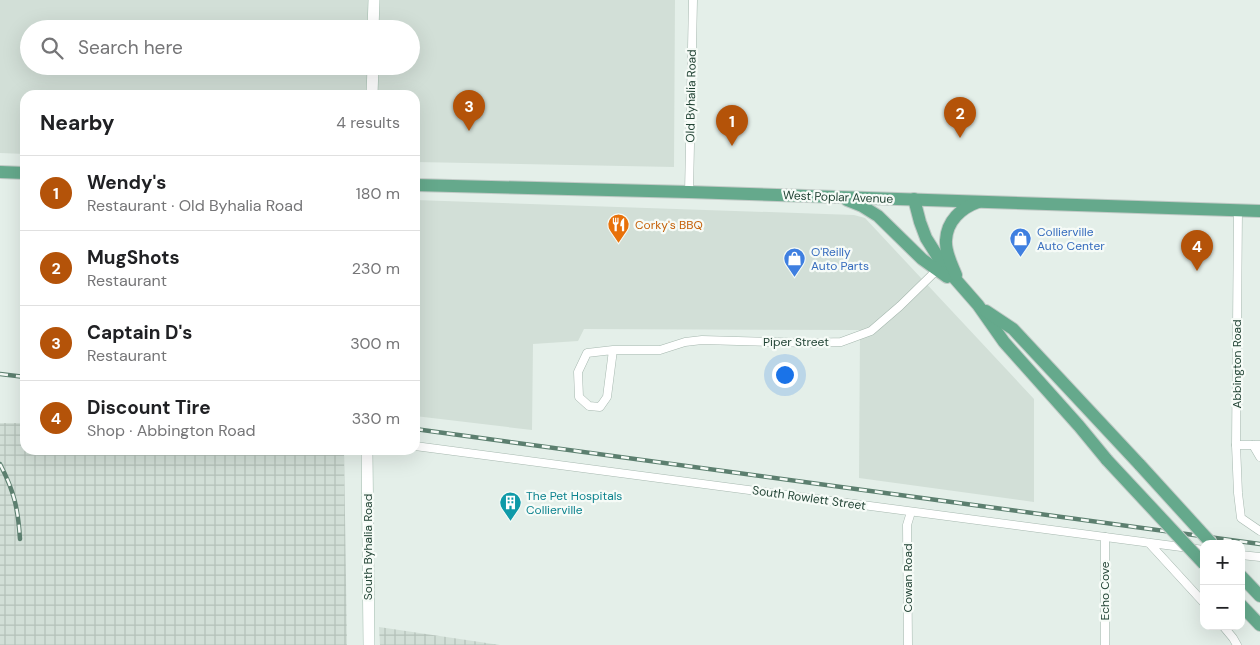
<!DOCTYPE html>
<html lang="en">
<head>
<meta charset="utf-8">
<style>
	:root { --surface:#fff; --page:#f6f6f6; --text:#202124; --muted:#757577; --line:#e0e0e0; --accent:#b45309 }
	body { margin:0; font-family:"DM Sans",sans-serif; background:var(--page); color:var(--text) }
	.controls { position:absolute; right:15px; bottom:15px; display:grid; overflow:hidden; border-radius:10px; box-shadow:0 5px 20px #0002 }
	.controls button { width:45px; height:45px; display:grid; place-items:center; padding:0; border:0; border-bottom:1px solid var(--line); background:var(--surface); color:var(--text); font:25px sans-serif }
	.you { position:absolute; left:784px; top:374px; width:18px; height:18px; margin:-12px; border:4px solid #fff; border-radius:50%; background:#1a73e8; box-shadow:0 0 0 8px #1a73e833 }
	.badge { display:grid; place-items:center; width:32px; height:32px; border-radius:50%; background:var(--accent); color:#fff; font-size:16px; font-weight:700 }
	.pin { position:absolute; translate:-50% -41px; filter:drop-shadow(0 1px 2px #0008) }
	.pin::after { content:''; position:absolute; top:26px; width:18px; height:15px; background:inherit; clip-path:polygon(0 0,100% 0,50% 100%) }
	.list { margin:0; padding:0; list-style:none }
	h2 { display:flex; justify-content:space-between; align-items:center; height:65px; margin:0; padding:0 20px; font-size:21px }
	h2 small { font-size:16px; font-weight:400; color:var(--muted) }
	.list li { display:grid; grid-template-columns:32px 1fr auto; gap:15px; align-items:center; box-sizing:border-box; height:75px; padding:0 20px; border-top:1px solid var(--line) }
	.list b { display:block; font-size:19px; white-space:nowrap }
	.list p { margin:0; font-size:16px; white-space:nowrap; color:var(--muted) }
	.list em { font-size:16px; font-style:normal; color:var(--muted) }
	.icon { flex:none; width:28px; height:28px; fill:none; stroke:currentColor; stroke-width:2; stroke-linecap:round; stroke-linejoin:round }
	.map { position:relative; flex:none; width:1260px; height:645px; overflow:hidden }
	.search { position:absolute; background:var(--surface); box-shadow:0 5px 20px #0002; left:20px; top:20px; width:400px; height:55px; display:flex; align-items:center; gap:12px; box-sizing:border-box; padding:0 18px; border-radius:28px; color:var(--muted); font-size:19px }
	.panel { position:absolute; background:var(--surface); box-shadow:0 5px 20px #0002; left:20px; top:90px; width:400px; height:365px; border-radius:15px }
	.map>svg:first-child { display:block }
	.built { fill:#d2dfd7; fill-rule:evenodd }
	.industrial { fill:url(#industrial-grid) }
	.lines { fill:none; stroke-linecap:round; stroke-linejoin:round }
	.street-casing { stroke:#a6b8af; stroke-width:9 }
	.secondary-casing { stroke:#a2bcae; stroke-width:12 }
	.primary-casing { stroke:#c1cac6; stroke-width:14 }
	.street { stroke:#fff; stroke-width:8 }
	.secondary { stroke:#fff; stroke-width:11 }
	.primary { stroke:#65a98c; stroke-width:12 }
	.rail-casing { stroke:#5c7f6f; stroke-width:4.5 }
	.rail { stroke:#f6fbf7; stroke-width:2.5; stroke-dasharray:8; stroke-linecap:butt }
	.primary-bridge-casing { stroke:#c1cac6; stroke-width:14; stroke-linecap:butt }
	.primary-bridge { stroke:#65a98c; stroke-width:12 }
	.labels { text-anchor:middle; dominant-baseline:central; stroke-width:4.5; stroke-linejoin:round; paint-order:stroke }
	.street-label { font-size:12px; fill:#214334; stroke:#f6fbf7 }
	.food-label { font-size:12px; fill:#c56008; stroke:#f6fbf7; text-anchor:start }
	.shop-label { font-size:12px; fill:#366cbe; stroke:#f6fbf7; text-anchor:start }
	.culture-label { font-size:12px; fill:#0d838f; stroke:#f6fbf7; text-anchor:start }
</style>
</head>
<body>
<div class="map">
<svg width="1260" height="645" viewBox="0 0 1260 645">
	<defs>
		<pattern id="industrial-grid" width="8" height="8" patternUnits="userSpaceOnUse" patternTransform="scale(1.25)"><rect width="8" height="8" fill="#d2dfd7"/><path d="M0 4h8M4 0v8" fill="none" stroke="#b4c1b9"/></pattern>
	</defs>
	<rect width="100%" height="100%" fill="#e4efe9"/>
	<!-- built -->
	<g class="built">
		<path d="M0 0H675L674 167 415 162V95H25V154L0 153ZM29 29H411V66H29Z"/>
		<path d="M415 200 854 215 865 218 1034 399V502L859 478 860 330 584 329 578 341 533 344 532 430 415 416Z"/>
	</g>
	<!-- industrial -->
	<g class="industrial">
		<path d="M0 423H25V450H344L347 645H0Z"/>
		<path d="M379 627 500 645H380Z"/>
	</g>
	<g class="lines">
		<defs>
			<g id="street">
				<path d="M689 192 693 0"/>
				<path d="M1238 210 1236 445 1238 493 1241 518 1260 531"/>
				<path d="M613 350 607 397 600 407 589 406 579 397 578 372 587 353 613 350H660L685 342 702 340 811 343 841 342 871 331 900 306 940 267"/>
				<path d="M1236 445H1260"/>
				<path d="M1253 445 1260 457"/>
				<path d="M415 446 1204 550"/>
				<path d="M1105 537V645"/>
				<path d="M1149 543 1204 603"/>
				<path d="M1241 555 1260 557"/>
				<path d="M1223 626 1233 638 1237 645"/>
				<path d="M908 645 907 525 911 512"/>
			</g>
			<g id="secondary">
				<path d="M373 29 374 0"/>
				<path d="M372 95 373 66"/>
				<path d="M367 450 369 645"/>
			</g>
			<g id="primary">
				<path d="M0 172 25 173"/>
				<path d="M415 185 689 192 1260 211"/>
				<path d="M914 199 920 222 926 238 943 265 978 305 1004 342 1079 426 1107 460"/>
				<path d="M847 200 862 206 878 216 922 259 947 277"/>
				<path d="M956 275C952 265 945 252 946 240 947 221 961 208 978 202"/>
				<path d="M986 311 1013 329 1140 465"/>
				<path d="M1241 576 1260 596"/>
				<path d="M1241 605 1260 625"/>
			</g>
		</defs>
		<!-- street casing -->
		<use href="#street" class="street-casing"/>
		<!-- secondary casing -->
		<use href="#secondary" class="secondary-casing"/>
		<!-- primary casing -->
		<use href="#primary" class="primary-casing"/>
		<!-- street -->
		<use href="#street" class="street"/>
		<!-- secondary -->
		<use href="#secondary" class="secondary"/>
		<!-- primary -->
		<use href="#primary" class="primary"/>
		<defs>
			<g id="rail">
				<path d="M0 374 25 377"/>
				<path d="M415 429 1260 544"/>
				<path d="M0 464C14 491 18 508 20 539"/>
			</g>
		</defs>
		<!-- rail casing -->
		<use href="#rail" class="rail-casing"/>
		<!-- rail -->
		<use href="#rail" class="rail"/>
		<defs>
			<g id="primary-bridge">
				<path d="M1107 460 1204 564"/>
				<path d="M1140 465 1212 544"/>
			</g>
		</defs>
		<!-- primary-bridge casing -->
		<use href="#primary-bridge" class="primary-bridge-casing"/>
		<!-- primary-bridge -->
		<use href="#primary-bridge" class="primary-bridge"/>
	</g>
	<!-- icons -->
	<defs>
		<symbol id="restaurant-pin" viewBox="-11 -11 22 30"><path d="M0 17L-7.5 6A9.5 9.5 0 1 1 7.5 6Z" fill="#e8710a" stroke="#f6fbf7"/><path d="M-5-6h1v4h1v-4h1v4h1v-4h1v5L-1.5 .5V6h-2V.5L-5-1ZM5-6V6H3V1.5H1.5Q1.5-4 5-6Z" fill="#fff"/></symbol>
		<symbol id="shop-pin" viewBox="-11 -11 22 30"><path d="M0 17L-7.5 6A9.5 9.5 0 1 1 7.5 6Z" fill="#3f7fe0" stroke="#f6fbf7"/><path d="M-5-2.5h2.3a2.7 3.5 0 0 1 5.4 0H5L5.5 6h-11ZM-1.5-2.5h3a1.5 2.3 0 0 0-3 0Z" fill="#fff"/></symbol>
		<symbol id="building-pin" viewBox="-11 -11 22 30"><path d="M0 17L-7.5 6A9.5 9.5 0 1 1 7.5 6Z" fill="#0f9aa8" stroke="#f6fbf7"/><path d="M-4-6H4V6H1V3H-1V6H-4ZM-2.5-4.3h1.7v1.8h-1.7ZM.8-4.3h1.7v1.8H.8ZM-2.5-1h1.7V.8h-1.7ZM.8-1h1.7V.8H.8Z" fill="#fff"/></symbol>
	</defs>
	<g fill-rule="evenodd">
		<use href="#restaurant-pin" x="606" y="212" width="25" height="34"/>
		<use href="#shop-pin" x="1008" y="226" width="25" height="34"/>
		<use href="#shop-pin" x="782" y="246" width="25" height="34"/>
		<use href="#building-pin" x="498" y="490" width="25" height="34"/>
	</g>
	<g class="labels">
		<!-- street labels -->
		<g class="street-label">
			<text transform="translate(691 96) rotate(-89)">Old Byhalia Road</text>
			<text transform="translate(838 197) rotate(2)">West Poplar Avenue</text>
			<text x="796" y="342">Piper Street</text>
			<text transform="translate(1237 364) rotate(-90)">Abbington Road</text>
			<text transform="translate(809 498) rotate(8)">South Rowlett Street</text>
			<text transform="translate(368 547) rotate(-90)">South Byhalia Road</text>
			<text transform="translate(908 578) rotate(-90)">Cowan Road</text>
			<text transform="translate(1105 591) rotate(-90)">Echo Cove</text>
		</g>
		<!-- food labels -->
		<g class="food-label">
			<text x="635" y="225">Corky's BBQ</text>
		</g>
		<!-- shop labels -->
		<g class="shop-label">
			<text x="1037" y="232">Collierville<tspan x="1037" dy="14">Auto Center</tspan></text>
			<text x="811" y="252">O'Reilly<tspan x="811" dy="14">Auto Parts</tspan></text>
		</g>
		<!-- culture labels -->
		<g class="culture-label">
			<text x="526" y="496">The Pet Hospitals<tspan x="526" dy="14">Collierville</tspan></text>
		</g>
	</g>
</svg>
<div class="controls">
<button>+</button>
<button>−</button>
</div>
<div class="you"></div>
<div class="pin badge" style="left:732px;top:146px">1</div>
<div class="pin badge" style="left:960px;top:138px">2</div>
<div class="pin badge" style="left:469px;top:131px">3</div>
<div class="pin badge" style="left:1197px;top:271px">4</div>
<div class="search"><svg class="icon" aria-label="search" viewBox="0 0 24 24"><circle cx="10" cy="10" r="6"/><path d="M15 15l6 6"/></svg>Search here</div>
<section class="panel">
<h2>Nearby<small>4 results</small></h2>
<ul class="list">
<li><span class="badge">1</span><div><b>Wendy's</b><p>Restaurant · Old Byhalia Road</p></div><em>180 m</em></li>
<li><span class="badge">2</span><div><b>MugShots</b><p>Restaurant</p></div><em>230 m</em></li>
<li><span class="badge">3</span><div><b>Captain D's</b><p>Restaurant</p></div><em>300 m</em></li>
<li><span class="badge">4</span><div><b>Discount Tire</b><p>Shop · Abbington Road</p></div><em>330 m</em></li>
</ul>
</section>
</div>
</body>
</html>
